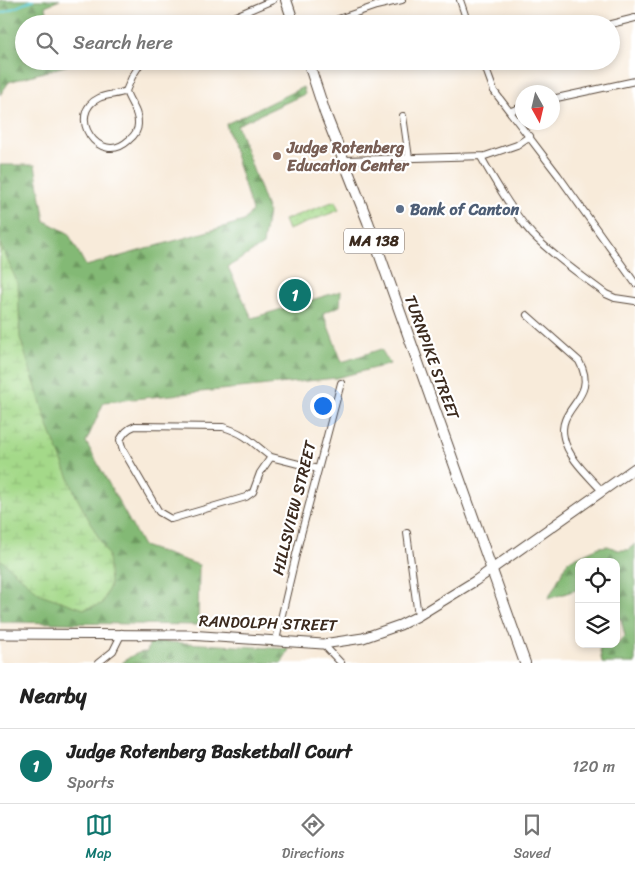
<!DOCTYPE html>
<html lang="en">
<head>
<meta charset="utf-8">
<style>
	:root { --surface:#fff; --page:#f6f6f6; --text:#222; --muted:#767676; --line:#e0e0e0; --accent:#0f766e }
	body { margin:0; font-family:Sriracha,sans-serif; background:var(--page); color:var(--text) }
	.controls { position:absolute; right:15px; bottom:15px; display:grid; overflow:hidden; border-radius:10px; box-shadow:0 2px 8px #0003 }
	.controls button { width:45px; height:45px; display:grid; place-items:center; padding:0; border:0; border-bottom:1px solid var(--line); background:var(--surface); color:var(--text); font:25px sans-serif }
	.compass { position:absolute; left:515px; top:85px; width:45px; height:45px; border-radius:50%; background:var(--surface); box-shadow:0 2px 8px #0003; rotate:172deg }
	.you { position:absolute; left:322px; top:405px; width:18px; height:18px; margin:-12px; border:4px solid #fff; border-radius:50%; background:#1a73e8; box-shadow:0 0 0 8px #1a73e833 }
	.badge { display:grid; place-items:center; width:32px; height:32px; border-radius:50%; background:var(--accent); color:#fff; font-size:16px; font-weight:700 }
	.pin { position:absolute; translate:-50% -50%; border:2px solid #fff; box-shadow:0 1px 5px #0006 }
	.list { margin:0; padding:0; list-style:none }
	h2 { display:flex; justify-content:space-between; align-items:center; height:65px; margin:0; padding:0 20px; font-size:21px }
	h2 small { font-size:16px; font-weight:400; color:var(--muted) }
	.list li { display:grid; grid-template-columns:32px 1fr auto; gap:15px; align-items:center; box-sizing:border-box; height:75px; padding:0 20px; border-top:1px solid var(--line) }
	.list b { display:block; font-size:19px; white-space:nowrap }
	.list p { margin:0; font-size:16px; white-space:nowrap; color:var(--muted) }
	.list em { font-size:16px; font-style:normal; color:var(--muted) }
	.icon { flex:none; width:28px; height:28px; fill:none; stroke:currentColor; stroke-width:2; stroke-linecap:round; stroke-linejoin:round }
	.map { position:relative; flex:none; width:635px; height:663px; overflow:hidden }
	.search { position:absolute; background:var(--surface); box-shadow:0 2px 8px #0003; left:15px; right:15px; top:15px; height:55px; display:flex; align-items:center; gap:12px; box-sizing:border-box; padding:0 18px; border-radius:28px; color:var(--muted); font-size:19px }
	.sheet { height:140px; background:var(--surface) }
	nav { display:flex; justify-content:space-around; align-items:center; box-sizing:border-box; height:70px; border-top:1px solid var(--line); background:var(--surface); font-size:14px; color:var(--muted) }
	nav a { display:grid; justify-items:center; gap:2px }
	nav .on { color:var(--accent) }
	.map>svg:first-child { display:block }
	.grass { fill:url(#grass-dots); stroke:#708254 }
	.forest { fill:url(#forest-firs); stroke:#5f724a }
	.wetland { fill:url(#wetland-marsh); stroke:#708254 }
	.pitch { fill:#a4d989; stroke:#708254 }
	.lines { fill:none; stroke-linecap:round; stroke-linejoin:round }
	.stream { stroke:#5dcad3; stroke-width:2 }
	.street-casing { stroke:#57473a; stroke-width:8 }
	.secondary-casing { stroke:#57473a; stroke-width:11 }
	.primary-casing { stroke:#57473a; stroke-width:12 }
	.street { stroke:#fff; stroke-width:6 }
	.secondary { stroke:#fff; stroke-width:9 }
	.primary { stroke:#fff; stroke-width:10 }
	.education-dot { fill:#8d6e63; stroke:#fff; stroke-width:2 }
	.service-dot { fill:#5c6f8a; stroke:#fff; stroke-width:2 }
	.labels { text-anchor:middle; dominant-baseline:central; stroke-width:4.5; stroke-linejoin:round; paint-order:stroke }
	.shield { fill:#fff; stroke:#766a62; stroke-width:1 }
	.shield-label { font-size:15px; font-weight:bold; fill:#3b2a1e }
	.education-label { font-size:16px; font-weight:bold; fill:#785e54; stroke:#fff; text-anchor:start }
	.service-label { font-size:16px; font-weight:bold; fill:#4e5e75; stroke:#fff; text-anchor:start }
	.street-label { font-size:16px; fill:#3b2a1e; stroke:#fff }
</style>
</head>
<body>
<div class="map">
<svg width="635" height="663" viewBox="0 0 635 663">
	<defs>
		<pattern id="grass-dots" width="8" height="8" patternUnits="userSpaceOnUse" patternTransform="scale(1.25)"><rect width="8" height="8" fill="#a4d989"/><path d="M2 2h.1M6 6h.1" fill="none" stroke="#8eba76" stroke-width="1.8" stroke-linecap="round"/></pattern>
		<pattern id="forest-firs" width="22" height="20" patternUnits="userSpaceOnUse" patternTransform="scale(1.25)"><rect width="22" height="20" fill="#83b975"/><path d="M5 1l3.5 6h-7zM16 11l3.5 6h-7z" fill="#6c975f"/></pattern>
		<pattern id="wetland-marsh" width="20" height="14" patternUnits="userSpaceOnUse" patternTransform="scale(1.25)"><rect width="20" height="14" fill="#a4d989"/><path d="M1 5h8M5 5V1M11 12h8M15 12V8" fill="none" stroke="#8eba76"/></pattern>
	</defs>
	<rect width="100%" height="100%" fill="#fff"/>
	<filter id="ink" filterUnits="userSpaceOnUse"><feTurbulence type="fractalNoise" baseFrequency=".02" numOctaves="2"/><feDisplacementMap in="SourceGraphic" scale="10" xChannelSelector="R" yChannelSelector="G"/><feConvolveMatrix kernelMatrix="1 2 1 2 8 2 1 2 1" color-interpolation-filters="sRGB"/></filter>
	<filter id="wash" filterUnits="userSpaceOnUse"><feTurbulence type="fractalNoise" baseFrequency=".0096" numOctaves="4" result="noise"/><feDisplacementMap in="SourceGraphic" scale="20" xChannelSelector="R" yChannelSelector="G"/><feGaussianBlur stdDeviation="1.12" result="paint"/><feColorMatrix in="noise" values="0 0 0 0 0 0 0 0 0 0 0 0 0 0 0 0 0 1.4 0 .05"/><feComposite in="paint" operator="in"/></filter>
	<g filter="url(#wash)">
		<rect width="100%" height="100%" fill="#f8ebda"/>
		<!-- grass -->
		<path class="grass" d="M335 201 339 210 288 230 284 220Z"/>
		<!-- forest -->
		<g class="forest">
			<path d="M0 0H60L45 6 52 24H24V61H66L68 65 9 82 0 95Z"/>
			<path d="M303 87 305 94 237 125 268 211 263 245 228 267 252 318 341 291 340 306 323 313 342 362 381 349 390 364 336 378 104 402 86 442 143 546 199 565 198 625 0 622V165H35L45 221 68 233 86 266 244 221 252 211 226 124Z"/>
			<path d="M635 544V663H602L599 645 613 644 616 646 625 636 621 619 616 618V562H579V589L548 599 568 561 599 547 608 546 618 550H628Z"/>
			<path d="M150 641 289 649 282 663H122C130 656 137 652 147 652Z"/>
		</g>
		<!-- wetland -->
		<path class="wetland" d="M0 244 18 284 20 338 48 426 76 496 108 555 110 585 102 604 84 609 40 594 0 559Z"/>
		<!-- pitch -->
		<path class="pitch" d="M302 286 306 297 287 304 283 293Z"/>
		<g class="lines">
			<!-- stream -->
			<path class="stream" d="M0 14 33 0"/>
		</g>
	</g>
	<g filter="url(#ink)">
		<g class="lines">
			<defs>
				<g id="street">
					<path d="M460 0 468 24"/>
					<path d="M217 24 273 0"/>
					<path d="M324 24 376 6 402 0"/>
					<path d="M611 24 635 18"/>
					<path d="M483 61 494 91 558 175 635 283"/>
					<path d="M126 91C117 95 107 94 99 98 65 114 99 168 129 140 134 136 138 130 138 124 139 111 129 102 126 91L132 77 142 61"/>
					<path d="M552 99 635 81"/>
					<path d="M511 111 522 107"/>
					<path d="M403 116 409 158"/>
					<path d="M481 157C495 182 514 214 533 235 554 257 581 275 606 294L615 298 635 301"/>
					<path d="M345 160 485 156 517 145 530 136"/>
					<path d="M527 315 579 361C600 399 556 406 564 438 568 458 589 476 602 491"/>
					<path d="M271 457C252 443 247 434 223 427L135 426C127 429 124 433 120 440L123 450 159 512 171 519 246 497 253 492 260 473 271 457 318 469"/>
					<path d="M407 533 418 616"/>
					<path d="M276 640 299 542 341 383"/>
					<path d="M323 644 341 663"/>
					<path d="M98 663 113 651 122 633"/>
				</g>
				<path id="secondary" d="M0 634 188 635 323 644 363 638 400 625 418 616 475 581 635 468"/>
				<g id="primary">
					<path d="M286 0 294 24"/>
					<path d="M308 61 325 113 368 222 525 663"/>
				</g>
			</defs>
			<!-- street casing -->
			<use href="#street" class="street-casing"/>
			<!-- secondary casing -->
			<use href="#secondary" class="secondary-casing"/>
			<!-- primary casing -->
			<use href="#primary" class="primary-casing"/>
			<!-- street -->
			<use href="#street" class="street"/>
			<!-- secondary -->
			<use href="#secondary" class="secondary"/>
			<!-- primary -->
			<use href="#primary" class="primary"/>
		</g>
	</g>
	<!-- markers -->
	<circle class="education-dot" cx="277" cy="156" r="5"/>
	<circle class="service-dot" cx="400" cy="209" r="5"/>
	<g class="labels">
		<!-- shield labels -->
		<rect class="shield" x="344" y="228.5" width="60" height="25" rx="4"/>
		<g class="shield-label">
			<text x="374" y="241">MA 138</text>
		</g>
		<!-- education labels -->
		<g class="education-label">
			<text x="287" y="147">Judge Rotenberg<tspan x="287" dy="18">Education Center</tspan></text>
		</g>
		<!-- service labels -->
		<g class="service-label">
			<text x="410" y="209">Bank of Canton</text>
		</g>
		<!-- street labels -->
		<g class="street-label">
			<text transform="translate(432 357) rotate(70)">TURNPIKE STREET</text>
			<text transform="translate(294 508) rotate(-76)">HILLSVIEW STREET</text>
			<text transform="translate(268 623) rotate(2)">RANDOLPH STREET</text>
		</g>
	</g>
</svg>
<div class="controls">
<button><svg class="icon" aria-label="locate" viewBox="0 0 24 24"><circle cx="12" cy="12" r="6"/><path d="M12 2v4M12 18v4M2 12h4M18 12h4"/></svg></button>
<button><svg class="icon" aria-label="layers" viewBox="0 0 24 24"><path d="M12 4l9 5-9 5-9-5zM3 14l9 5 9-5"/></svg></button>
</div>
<svg class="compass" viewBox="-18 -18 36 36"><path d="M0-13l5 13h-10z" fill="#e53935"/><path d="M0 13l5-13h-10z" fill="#767676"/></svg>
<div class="you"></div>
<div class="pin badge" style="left:295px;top:295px">1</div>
<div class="search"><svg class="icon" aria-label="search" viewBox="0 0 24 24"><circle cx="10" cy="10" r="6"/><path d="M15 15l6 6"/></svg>Search here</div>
</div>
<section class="sheet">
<h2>Nearby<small></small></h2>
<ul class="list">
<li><span class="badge">1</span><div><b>Judge Rotenberg Basketball Court</b><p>Sports</p></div><em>120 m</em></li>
</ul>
</section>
<nav>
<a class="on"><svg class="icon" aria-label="map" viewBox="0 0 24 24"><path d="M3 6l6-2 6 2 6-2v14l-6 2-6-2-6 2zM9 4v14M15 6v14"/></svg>Map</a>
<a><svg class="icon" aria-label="directions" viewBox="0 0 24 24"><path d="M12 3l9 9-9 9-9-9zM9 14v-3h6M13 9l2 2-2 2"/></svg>Directions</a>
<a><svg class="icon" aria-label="saved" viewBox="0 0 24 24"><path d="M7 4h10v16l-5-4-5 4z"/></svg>Saved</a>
</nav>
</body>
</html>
